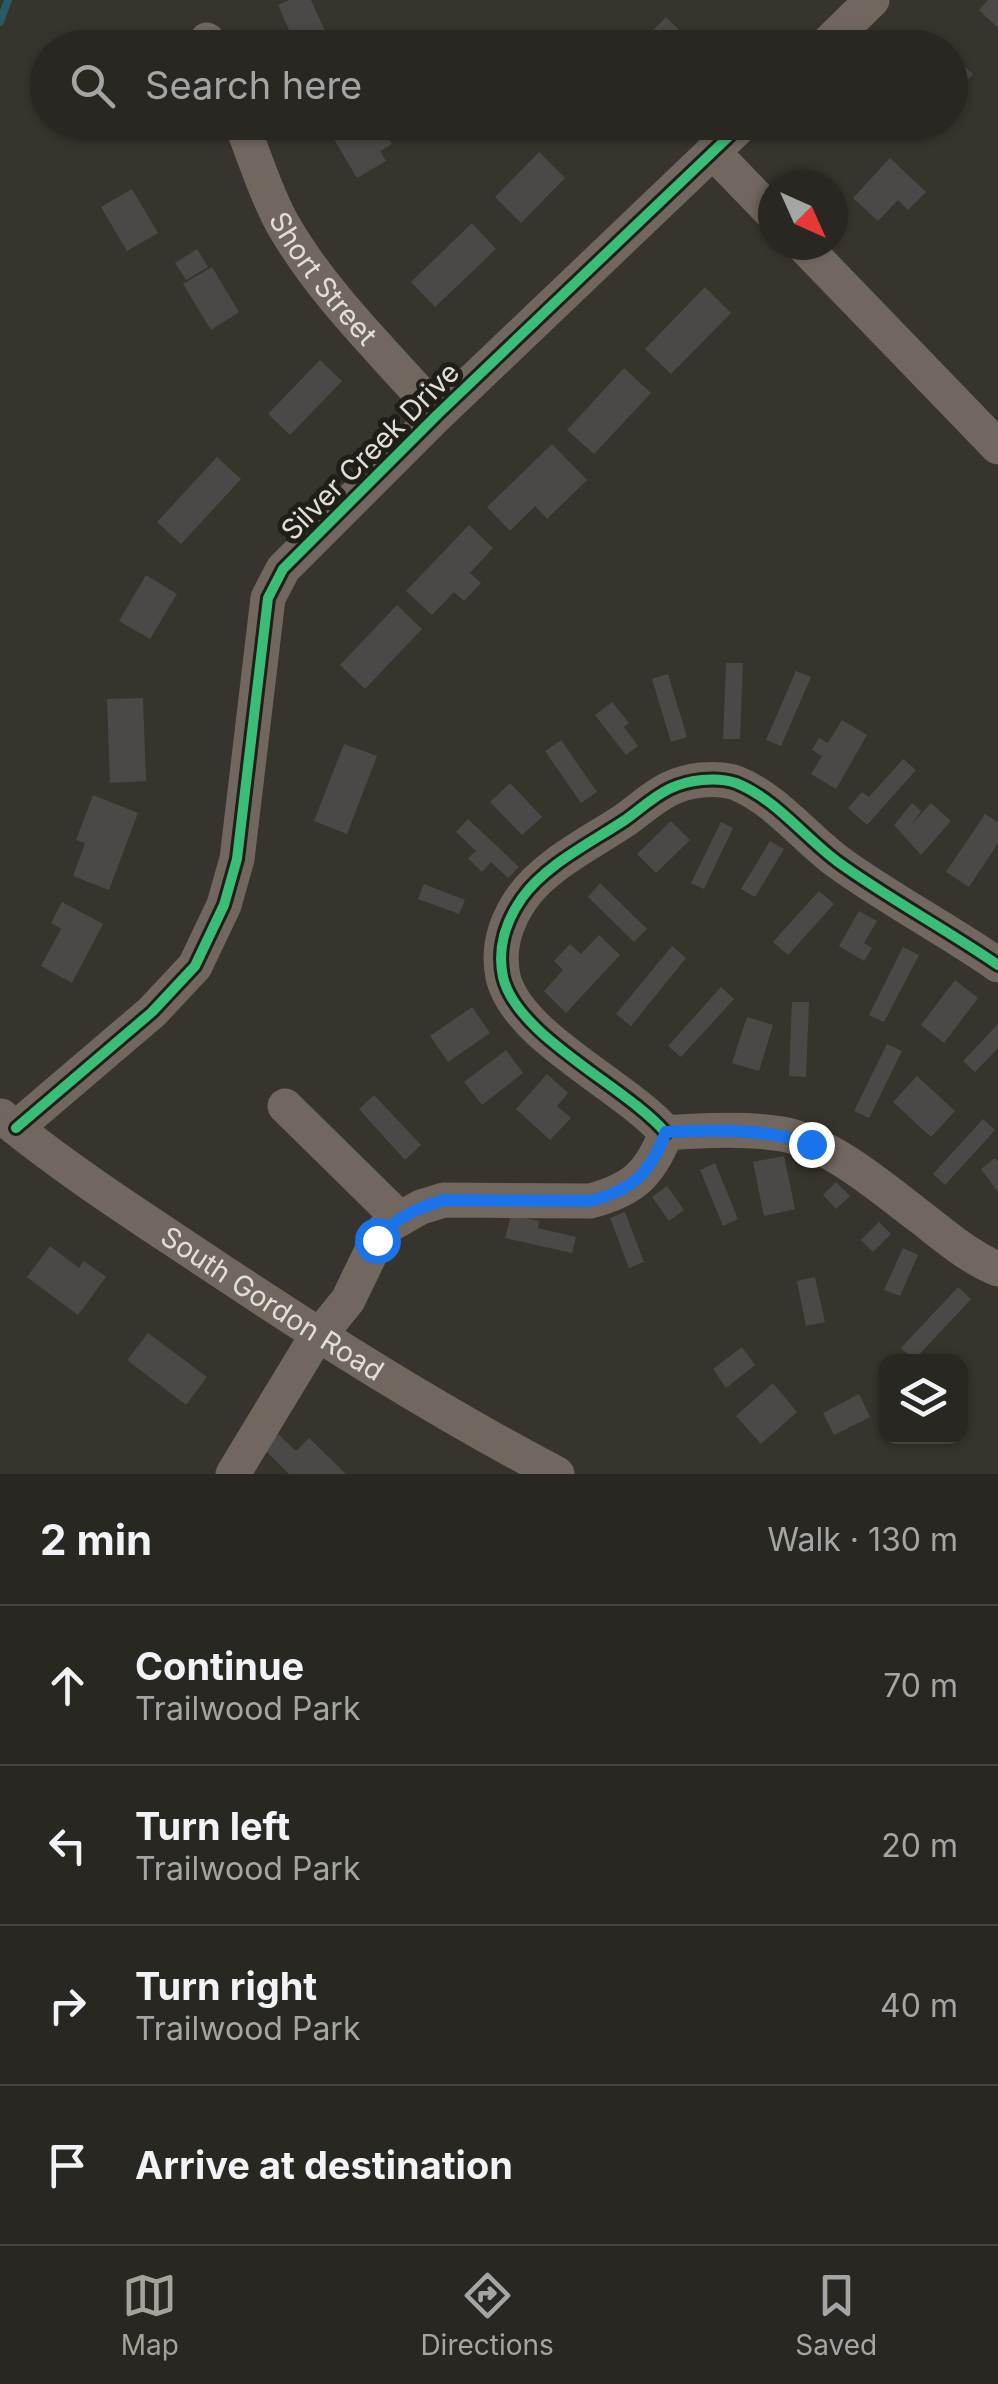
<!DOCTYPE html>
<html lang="en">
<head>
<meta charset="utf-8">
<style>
	:root { --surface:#282721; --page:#302f2a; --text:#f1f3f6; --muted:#a5a5a5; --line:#44443f; --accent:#a4a39b }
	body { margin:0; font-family:Inter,sans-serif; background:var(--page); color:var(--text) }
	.controls { position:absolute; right:30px; bottom:30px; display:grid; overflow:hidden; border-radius:20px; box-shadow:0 2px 8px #0004 }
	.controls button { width:90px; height:90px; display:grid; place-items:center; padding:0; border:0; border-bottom:2px solid var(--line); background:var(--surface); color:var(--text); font:50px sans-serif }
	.compass { position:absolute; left:758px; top:170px; width:90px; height:90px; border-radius:50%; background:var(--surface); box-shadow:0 2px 8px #0004; rotate:135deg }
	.stop { position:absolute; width:30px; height:30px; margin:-22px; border:8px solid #1a73e8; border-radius:50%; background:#fff }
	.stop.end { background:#1a73e8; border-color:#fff; box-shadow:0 2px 10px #0008 }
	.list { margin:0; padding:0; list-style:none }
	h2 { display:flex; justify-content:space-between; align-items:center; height:130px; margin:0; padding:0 40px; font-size:42px }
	h2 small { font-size:32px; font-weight:400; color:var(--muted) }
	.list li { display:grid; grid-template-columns:65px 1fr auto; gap:30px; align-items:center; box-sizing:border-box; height:160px; padding:0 40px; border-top:2px solid var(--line) }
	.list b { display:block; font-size:38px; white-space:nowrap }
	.list p { margin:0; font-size:32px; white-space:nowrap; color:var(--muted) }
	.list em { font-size:32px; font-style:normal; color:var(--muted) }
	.icon { flex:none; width:55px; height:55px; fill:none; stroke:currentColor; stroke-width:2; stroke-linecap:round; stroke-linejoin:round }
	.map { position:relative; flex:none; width:998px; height:1474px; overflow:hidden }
	.search { position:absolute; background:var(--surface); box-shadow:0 2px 8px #0004; left:30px; right:30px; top:30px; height:110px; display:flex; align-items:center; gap:25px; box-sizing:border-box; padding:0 35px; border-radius:55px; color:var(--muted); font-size:38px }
	.sheet { height:770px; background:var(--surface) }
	nav { display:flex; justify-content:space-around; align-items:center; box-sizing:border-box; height:140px; border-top:2px solid var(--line); background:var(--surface); font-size:28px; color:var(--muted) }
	nav a { display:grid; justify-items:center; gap:5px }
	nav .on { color:var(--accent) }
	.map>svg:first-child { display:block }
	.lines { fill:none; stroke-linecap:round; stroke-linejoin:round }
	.stream { stroke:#285964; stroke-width:8 }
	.building { fill:#4b4948 }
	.minor { stroke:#72675f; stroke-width:35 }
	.cycleway-casing { stroke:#1f1e18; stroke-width:16 }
	.cycleway { stroke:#3abd76; stroke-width:10 }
	.route { stroke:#1a73e8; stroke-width:12 }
	.labels { text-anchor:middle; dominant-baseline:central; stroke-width:10; stroke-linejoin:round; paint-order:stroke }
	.street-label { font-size:28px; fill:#e0dfd7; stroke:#1f1e18 }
</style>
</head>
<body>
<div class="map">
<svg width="998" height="1474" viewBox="0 0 998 1474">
	<rect width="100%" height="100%" fill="#36342c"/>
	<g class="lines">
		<!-- stream -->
		<path class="stream" d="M0 22 8 0"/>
	</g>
	<!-- building -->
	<g class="building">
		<path d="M289 0H311L329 40 342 33 348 48H297L278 5Z"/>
		<path d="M988 0H998V28L979 10Z"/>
		<path d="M666 17 690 41 684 48H636Z"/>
		<path d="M950 54 973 74 950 98Z"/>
		<path d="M343 122H366L368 127 380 122 392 144 380 151 386 161 357 178 329 131Z"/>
		<path d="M539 152 565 178 521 223 495 197Z"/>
		<path d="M890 158 926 192 908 210 898 200 878 221 853 198Z"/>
		<path d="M132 189 158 233 127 251 101 207Z"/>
		<path d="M472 223 496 249 435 307 411 282Z"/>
		<path d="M197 249 208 267 186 280 175 263Z"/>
		<path d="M212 267 239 312 211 330 183 284Z"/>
		<path d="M705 287 731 313 671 374 645 349Z"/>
		<path d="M320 360 342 381 290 435 268 414Z"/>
		<path d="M624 368 651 393 594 454 567 430Z"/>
		<path d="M552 444 587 480 547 519 535 506 510 531 487 507Z"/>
		<path d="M217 457 241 479 181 544 157 522Z"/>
		<path d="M469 525 493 548 470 573 481 583 464 601 454 592 432 615 406 591Z"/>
		<path d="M146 575 177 594 150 639 119 621Z"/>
		<path d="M397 605 422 629 365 689 340 665Z"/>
		<path d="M726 663H743L740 739H723Z"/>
		<path d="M796 671 811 677 781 746 766 740Z"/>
		<path d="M668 674 687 737 671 742 652 679Z"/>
		<path d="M143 698 146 781 110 783 107 699Z"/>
		<path d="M612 702 629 723 624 727 638 746 626 755 595 715Z"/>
		<path d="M842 720 867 735 836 789 811 774 822 756 812 750 819 738 828 743Z"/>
		<path d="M561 740 597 792 581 803 545 751Z"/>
		<path d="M344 744 377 756 347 834 314 821Z"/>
		<path d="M903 759 916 770 867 825 848 808 862 792 869 797Z"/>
		<path d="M510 783 542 817 522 835 490 802Z"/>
		<path d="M93 795 138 813 109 890 73 876 85 843 76 840Z"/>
		<path d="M912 803 921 811 912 824 931 803 951 821 921 855 894 825Z"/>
		<path d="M985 814 998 822V843L969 887 946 872Z"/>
		<path d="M468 819 519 867 508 878 491 862 482 872 468 858 476 851 456 832Z"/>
		<path d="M671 821 690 840 656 873 637 854Z"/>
		<path d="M721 822 733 828 704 889 691 883Z"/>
		<path d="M770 841 784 849 755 897 741 889Z"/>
		<path d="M600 883 647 929 634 942 588 897Z"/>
		<path d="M424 884 465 900 459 914 418 899Z"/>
		<path d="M819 891 834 904 788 955 773 942Z"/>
		<path d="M62 902 103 924 72 983 41 966 61 929 51 923Z"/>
		<path d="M859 911 877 921 864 943 872 948 864 961 839 946Z"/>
		<path d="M599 935 620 955 566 1013 544 991 563 970 554 961 570 944 581 954Z"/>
		<path d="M672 946 686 958 631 1026 616 1014Z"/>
		<path d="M903 947 919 955 884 1022 869 1015Z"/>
		<path d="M955 980 978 998 944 1043 921 1025Z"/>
		<path d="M721 987 734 999 681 1057 668 1046Z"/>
		<path d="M792 1002H809L806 1077 789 1076Z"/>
		<path d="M472 1007 490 1033 448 1062 430 1036Z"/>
		<path d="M747 1017 773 1025 759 1071 732 1063Z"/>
		<path d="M998 1024V1048L975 1072 963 1061Z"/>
		<path d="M887 1044 902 1051 869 1118 854 1111Z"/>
		<path d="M506 1050 523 1073 482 1105 464 1082Z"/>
		<path d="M547 1074 568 1093 557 1106 571 1118 550 1140 516 1109Z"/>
		<path d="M917 1076 955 1111 931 1137 893 1102Z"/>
		<path d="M374 1095 421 1145 405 1160 359 1109Z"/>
		<path d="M983 1119 995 1130 945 1185 933 1174Z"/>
		<path d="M784 1156 795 1209 764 1216 753 1162Z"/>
		<path d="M995 1158 998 1161V1192L981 1169Z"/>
		<path d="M715 1163 738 1219 723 1226 700 1170Z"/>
		<path d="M836 1182 850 1196 836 1209 823 1195Z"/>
		<path d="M667 1186 684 1210 669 1221 652 1197Z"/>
		<path d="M625 1212 644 1262 629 1268 610 1218Z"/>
		<path d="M511 1215 539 1221 538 1228 576 1237 572 1253 505 1238Z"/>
		<path d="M879 1222 891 1234 873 1252 861 1240Z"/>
		<path d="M50 1246 79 1268 84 1261 106 1277 78 1315 27 1277Z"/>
		<path d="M903 1248 918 1255 900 1296 884 1290Z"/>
		<path d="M815 1277 825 1322 806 1326 797 1281Z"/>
		<path d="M958 1287 971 1299 914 1360 901 1348Z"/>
		<path d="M148 1333 207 1377 186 1405 127 1360Z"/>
		<path d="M742 1347 755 1365 726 1388 713 1369Z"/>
		<path d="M773 1383 797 1412 761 1444 736 1416Z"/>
		<path d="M859 1394 870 1417 834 1435 823 1413Z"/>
		<path d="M278 1434 296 1451 309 1438 346 1474H289L263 1448Z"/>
	</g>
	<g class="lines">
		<!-- minor -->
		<g class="minor">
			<path d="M207 40 211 48"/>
			<path d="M823 48 872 0"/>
			<path id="s1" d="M241 122C254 155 265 192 282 223 323 295 384 352 438 414"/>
			<path d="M713 152 773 214"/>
			<path d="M803 245 998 447"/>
			<path d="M285 1106 400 1219"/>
			<path id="s2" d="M1 1116C65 1169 137 1215 206 1261 320 1337 435 1410 557 1474"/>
			<path d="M16 1128 152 1012 195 966 224 905 237 859 268 598 283 569 438 414 744 122"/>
			<path d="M666 1133C626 1086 517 1037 503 977 497 948 506 921 522 898 545 865 592 842 625 820 639 810 653 797 669 789 687 780 716 776 736 783 776 799 804 837 838 862 889 899 946 929 998 965"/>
			<path d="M666 1133C703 1130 745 1128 782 1134 826 1141 880 1186 915 1213 942 1233 966 1256 998 1269"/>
			<path d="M233 1474 310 1347 348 1300 377 1240 387 1226 421 1207 444 1200 590 1201C633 1190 650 1174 666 1133"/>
		</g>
		<defs>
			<g id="cycleway">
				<path d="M16 1128 152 1012 195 966 224 905 237 859 268 598 283 569 438 414 744 122"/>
				<path d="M666 1133C626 1086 517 1037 503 977 497 948 506 921 522 898 545 865 592 842 625 820 639 810 653 797 669 789 687 780 716 776 736 783 776 799 804 837 838 862 889 899 946 929 998 965"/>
			</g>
		</defs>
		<!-- cycleway casing -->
		<use href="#cycleway" class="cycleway-casing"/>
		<!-- cycleway -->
		<use href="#cycleway" class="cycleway"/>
	</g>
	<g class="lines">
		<!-- route -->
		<path class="route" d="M377 1240C394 1218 418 1208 444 1200L590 1201C633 1190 650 1174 666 1132 714 1130 765 1128 811 1144"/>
	</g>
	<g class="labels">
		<!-- street labels -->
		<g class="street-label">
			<text stroke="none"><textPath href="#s1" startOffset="178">Short Street</textPath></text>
			<text transform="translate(370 451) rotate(-45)">Silver Creek Drive</text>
			<text stroke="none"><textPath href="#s2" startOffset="330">South Gordon Road</textPath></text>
		</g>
	</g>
</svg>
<div class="controls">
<button><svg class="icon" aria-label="layers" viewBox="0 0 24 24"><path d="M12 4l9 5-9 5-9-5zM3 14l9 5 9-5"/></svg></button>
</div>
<svg class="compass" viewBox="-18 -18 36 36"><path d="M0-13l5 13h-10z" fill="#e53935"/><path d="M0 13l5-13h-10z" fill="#a5a5a5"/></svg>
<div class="stop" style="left:377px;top:1240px"></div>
<div class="stop end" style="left:811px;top:1144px"></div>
<div class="search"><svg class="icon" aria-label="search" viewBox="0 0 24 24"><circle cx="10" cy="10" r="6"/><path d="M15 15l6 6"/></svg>Search here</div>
</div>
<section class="sheet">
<h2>2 min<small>Walk · 130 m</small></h2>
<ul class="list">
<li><svg class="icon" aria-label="ahead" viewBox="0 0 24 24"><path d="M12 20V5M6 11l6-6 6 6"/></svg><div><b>Continue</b><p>Trailwood Park</p></div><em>70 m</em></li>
<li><svg class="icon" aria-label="left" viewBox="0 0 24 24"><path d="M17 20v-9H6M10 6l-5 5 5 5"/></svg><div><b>Turn left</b><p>Trailwood Park</p></div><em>20 m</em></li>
<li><svg class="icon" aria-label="right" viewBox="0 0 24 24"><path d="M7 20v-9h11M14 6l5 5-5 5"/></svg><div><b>Turn right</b><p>Trailwood Park</p></div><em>40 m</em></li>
<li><svg class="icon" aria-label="arrive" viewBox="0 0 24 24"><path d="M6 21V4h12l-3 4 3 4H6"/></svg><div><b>Arrive at destination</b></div></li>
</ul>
</section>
<nav>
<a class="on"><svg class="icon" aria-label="map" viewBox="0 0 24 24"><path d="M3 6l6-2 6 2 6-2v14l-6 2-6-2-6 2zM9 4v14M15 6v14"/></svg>Map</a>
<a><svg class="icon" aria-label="directions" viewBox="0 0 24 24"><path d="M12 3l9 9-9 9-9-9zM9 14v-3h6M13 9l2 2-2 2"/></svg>Directions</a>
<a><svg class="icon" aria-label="saved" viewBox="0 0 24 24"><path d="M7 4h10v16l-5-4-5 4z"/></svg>Saved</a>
</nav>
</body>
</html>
